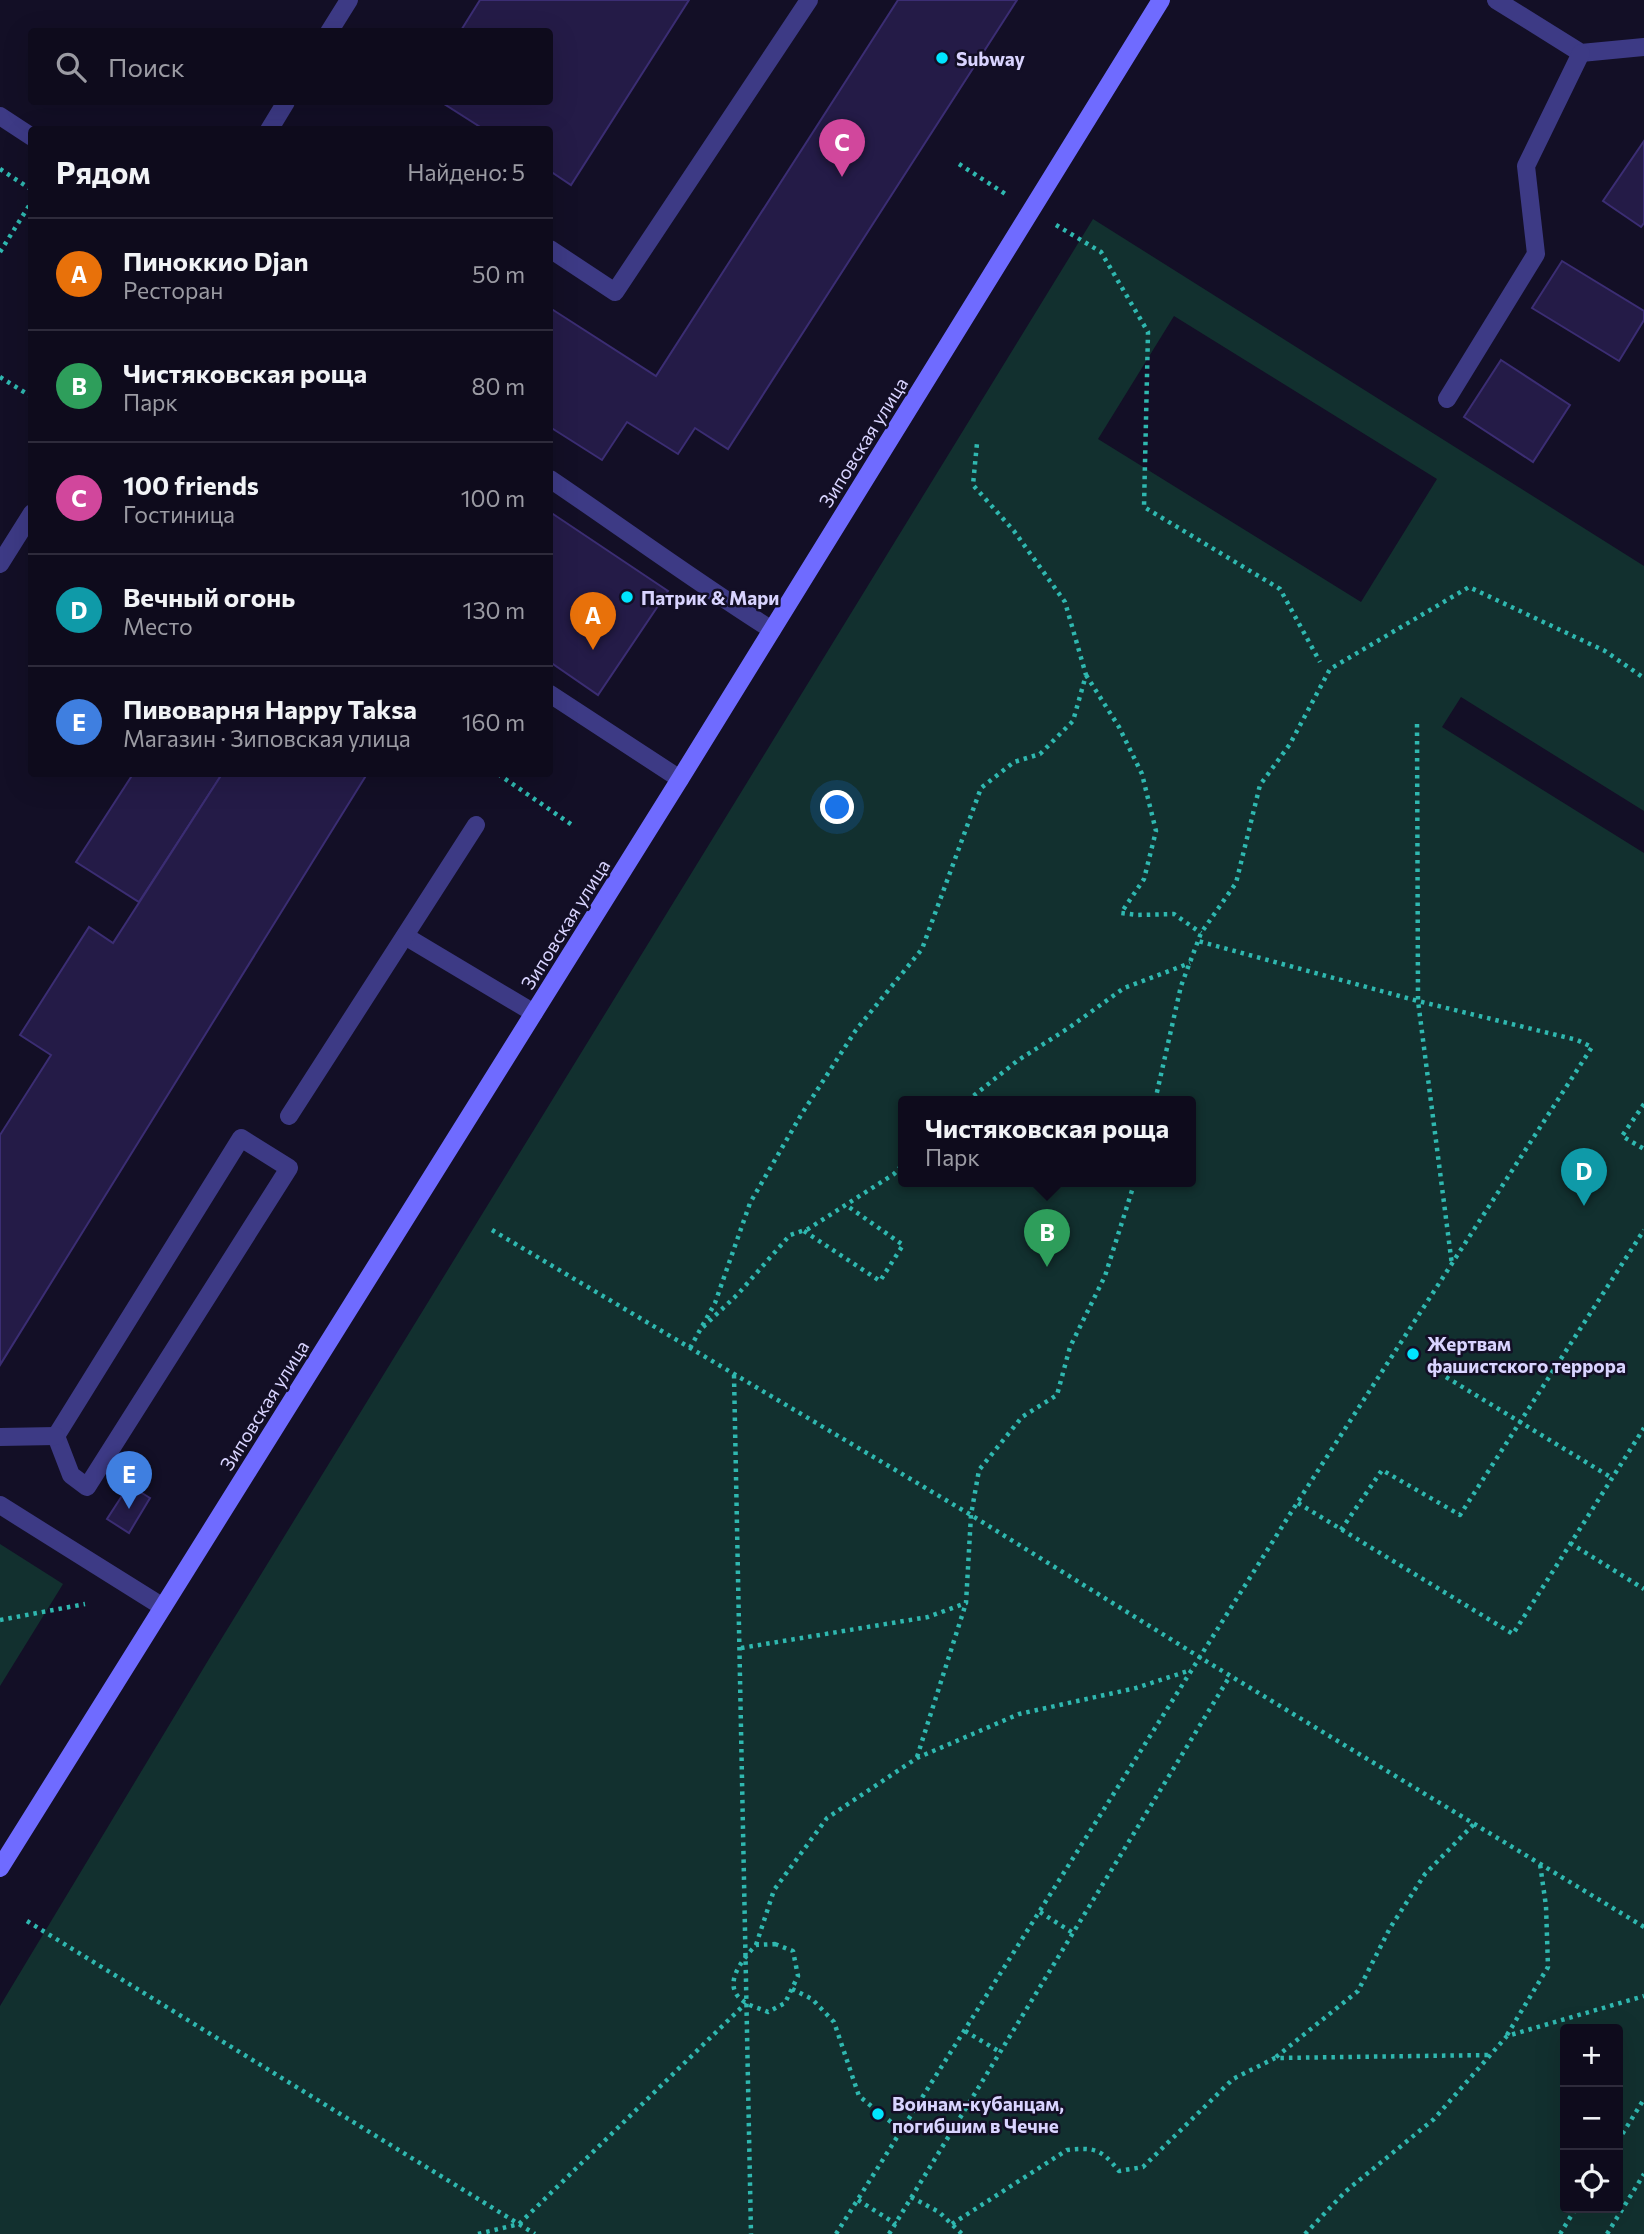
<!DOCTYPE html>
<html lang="ru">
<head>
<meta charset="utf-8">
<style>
	:root { --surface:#0e0b1c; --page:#171425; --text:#f1f3f6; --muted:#9b9ba3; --line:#2e2b3b; --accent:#d93025 }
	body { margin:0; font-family:Commissioner,sans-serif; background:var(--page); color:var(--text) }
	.controls { position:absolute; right:21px; bottom:21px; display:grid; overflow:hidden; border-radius:7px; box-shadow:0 7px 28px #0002 }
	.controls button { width:63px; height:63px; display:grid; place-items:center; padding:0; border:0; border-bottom:2px solid var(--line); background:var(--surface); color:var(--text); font:35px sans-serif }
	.you { position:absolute; left:838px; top:808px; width:24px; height:24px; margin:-18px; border:5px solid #fff; border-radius:50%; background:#1a73e8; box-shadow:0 0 0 10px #1a73e833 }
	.badge { display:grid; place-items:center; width:46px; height:46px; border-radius:50%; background:var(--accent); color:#fff; font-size:23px; font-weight:700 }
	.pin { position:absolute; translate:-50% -58px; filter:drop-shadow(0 2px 4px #0008) }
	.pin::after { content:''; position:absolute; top:37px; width:24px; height:21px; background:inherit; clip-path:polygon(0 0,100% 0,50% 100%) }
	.popup { position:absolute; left:898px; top:1096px; width:298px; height:91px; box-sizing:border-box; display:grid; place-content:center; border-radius:7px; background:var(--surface); filter:drop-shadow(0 2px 5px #0005); font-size:23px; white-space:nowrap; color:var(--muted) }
	.popup b { font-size:26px; color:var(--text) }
	.popup::after { content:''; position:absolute; left:50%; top:100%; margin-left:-14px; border:14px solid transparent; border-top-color:var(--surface) }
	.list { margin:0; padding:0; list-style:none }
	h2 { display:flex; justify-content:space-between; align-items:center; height:91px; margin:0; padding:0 28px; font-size:30px }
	h2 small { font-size:23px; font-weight:400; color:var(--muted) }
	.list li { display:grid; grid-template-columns:46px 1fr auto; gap:21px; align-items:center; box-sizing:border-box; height:112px; padding:0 28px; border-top:2px solid var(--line) }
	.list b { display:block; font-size:26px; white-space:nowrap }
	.list p { margin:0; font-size:23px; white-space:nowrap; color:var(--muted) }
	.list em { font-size:23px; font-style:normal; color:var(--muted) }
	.icon { flex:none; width:38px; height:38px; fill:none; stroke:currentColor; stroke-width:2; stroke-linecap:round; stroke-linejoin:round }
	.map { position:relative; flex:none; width:1644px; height:2234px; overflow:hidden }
	.search { position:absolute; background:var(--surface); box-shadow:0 7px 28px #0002; left:28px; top:28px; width:525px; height:77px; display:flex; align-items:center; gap:18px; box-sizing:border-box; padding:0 24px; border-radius:7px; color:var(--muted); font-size:26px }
	.panel { position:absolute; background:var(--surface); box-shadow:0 7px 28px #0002; left:28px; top:126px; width:525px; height:651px; border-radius:7px }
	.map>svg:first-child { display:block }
	.green { fill:#12302f; fill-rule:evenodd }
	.building { fill:#241b47; stroke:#3b2d73; stroke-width:2 }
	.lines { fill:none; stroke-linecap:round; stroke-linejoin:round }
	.path { stroke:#2fb8b0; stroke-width:4.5; stroke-dasharray:3.5 5; stroke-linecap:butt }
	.lane { stroke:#3d3a85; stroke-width:18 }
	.secondary { stroke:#6f6bff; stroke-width:18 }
	.poi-dot { fill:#00e5ff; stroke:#130f26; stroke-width:2.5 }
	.labels { text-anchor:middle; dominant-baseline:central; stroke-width:5; stroke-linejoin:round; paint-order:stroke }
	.poi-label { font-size:19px; font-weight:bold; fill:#d9d4ff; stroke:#130f26; text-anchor:start }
	.street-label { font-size:19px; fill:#d9d4ff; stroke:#130f26 }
</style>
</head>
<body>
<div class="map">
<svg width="1644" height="2234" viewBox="0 0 1644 2234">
	<rect width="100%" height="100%" fill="#130f26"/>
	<!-- green -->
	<g class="green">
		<path d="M1093 219 1644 566V811L1461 697 1442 727 1644 853V2234H0V2006L209 1659ZM1174 316 1437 479 1361 602 1098 439ZM904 1101H1190V1181H904ZM1618 2029V2208H1565V2029Z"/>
		<path d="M0 1544 63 1584 0 1686Z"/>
	</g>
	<!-- building -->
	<g class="building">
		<path d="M480 0H689L571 185 550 171V130H485L441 102H550V32H460Z"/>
		<path d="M898 0H1017L728 449 695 428 678 454 627 422 602 460 550 427V308L656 376Z"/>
		<path d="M1644 141V223L1641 227 1603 201Z"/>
		<path d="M1562 261 1644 311V320L1619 361 1532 308Z"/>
		<path d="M1501 360 1570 405 1533 462 1464 417Z"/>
		<path d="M550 512 668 591 598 695 550 662Z"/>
		<path d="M133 774H222L139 902 76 862Z"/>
		<path d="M222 774H367L0 1365V1135L51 1055 20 1035 89 927 113 943Z"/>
		<path d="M129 1485 150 1498 129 1533 107 1519Z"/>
	</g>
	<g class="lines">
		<!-- path -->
		<g class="path">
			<path d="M959 164 1007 195"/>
			<path d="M0 169 32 190"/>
			<path d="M1056 225 1101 252 1148 332 1144 507 1280 589 1320 662"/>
			<path d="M0 252 32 201"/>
			<path d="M0 377 32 397"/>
			<path d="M1086 675 1119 727 1142 774 1156 831 1144 879 1121 913 1137 915 1174 914 1201 933"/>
			<path d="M1417 724 1418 1001 1452 1265"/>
			<path d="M498 774 575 827"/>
			<path d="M967 1101 1017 1061 1070 1027 1124 988 1190 963"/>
			<path d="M1155 1101 1181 986 1201 933 1236 883 1260 785 1290 744 1330 669 1469 587 1605 651 1644 678"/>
			<path d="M1644 1104 1622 1136 1644 1149"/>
			<path d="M492 1230 971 1515 1201 1658 1644 1927"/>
			<path d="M804 1231 880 1281 903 1245 846 1205"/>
			<path d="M703 1327 738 1294 790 1235 808 1229 894 1174 904 1163"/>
			<path d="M690 1348 715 1303 750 1203 801 1115 856 1030 922 949 981 788 1014 762 1040 754 1073 721 1086 675 1065 602 1014 531 973 485 977 443"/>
			<path d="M734 1375 751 2234"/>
			<path d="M1446 1377 1612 1478"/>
			<path d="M1298 1503 1513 1634 1644 1428"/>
			<path d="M1341 1530 1382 1470 1460 1515 1644 1230"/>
			<path d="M1570 1543 1644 1589"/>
			<path d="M0 1620 85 1604"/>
			<path d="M741 1648 928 1617 966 1603 971 1515 979 1470 1022 1417 1057 1395 1070 1347 1105 1276 1135 1181"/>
			<path d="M917 1757 966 1603"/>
			<path d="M1040 1912 1073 1933"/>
			<path d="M27 1921 535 2234"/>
			<path d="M775 1944 793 1951 798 1976 785 2003 768 2012C761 2009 753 2007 746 2003 719 1987 742 1960 756 1945Z"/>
			<path d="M756 1945 774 1890 827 1818 917 1758 1019 1714 1136 1688 1191 1670"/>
			<path d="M792 1989 812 1999 834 2022 859 2096 902 2131"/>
			<path d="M965 2031 1000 2052"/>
			<path d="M1507 2035 1548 1967 1546 1906 1540 1864"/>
			<path d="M1276 2057 1358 1991 1390 1928 1425 1874 1474 1824"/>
			<path d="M1618 2141 1644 2099"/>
			<path d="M911 2197 939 2212 962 2234"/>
			<path d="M858 2200 896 2224"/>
			<path d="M952 2224 1067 2150C1095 2147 1101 2149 1119 2171L1143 2167 1233 2079 1275 2058 1490 2055"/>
			<path d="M478 2234 519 2224 746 2003"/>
			<path d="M836 2234 1297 1503 1592 1047 1577 1040 1418 1001 1198 941"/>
			<path d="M889 2234 1230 1676"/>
			<path d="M1305 2234 1346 2191 1434 2119 1507 2036 1644 1996"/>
			<path d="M1560 2234 1576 2208"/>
			<path d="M1607 2234 1644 2174"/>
		</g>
		<!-- lane -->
		<g class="lane">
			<path d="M1496 0 1581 53 1644 47"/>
			<path d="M329 32 349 0"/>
			<path d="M0 116 32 137"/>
			<path d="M269 130 286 102"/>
			<path d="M550 249 615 292 809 0"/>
			<path d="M1447 399 1536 254 1526 166 1581 53"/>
			<path d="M550 479C624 529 696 582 772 630"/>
			<path d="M0 564 32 513"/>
			<path d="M550 694 680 779"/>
			<path d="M405 936 534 1013"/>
			<path d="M289 1116 476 825"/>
			<path d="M241 1138 289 1168 87 1487 71 1475 56 1436Z"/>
			<path d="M0 1437 56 1436"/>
			<path d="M0 1505 163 1607"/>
		</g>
		<!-- secondary -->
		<path class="secondary" d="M0 1868 680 779 1161 0"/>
	</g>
	<!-- markers -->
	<g class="poi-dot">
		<circle cx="942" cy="58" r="7"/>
		<circle cx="627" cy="597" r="7"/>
		<circle cx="1413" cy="1354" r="7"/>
		<circle cx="878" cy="2114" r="7"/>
	</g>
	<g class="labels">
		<!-- poi labels -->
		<g class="poi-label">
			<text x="956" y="58">Subway</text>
			<text x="641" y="597">Патрик &amp; Мари</text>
			<text x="1427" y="1343">Жертвам<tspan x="1427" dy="22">фашистского террора</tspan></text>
			<text x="892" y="2103">Воинам-кубанцам,<tspan x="892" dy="22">погибшим в Чечне</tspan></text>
		</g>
		<!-- street labels -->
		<g class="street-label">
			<text transform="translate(863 442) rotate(-58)">Зиповская улица</text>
			<text transform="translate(565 924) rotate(-58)">Зиповская улица</text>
			<text transform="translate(264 1405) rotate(-58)">Зиповская улица</text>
		</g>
	</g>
</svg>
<div class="controls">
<button>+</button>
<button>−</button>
<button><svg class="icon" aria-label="locate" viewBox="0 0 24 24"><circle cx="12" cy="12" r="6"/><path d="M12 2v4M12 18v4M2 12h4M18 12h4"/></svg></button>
</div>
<div class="you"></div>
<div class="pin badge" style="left:593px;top:650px;background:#e8710a">A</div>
<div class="pin badge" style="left:1047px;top:1267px;background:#2e9e5b">B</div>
<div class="popup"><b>Чистяковская роща</b>Парк</div>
<div class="pin badge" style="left:842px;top:177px;background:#d1479c">C</div>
<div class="pin badge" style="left:1584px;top:1206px;background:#0f9aa8">D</div>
<div class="pin badge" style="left:129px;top:1509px;background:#3f7fe0">E</div>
<div class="search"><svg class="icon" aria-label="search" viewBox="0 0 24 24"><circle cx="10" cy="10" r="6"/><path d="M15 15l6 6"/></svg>Поиск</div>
<section class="panel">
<h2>Рядом<small>Найдено: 5</small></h2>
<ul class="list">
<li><span class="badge" style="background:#e8710a">A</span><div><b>Пиноккио Djan</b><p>Ресторан</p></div><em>50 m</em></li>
<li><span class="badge" style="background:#2e9e5b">B</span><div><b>Чистяковская роща</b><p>Парк</p></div><em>80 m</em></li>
<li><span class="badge" style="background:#d1479c">C</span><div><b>100 friends</b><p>Гостиница</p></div><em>100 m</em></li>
<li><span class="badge" style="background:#0f9aa8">D</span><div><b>Вечный огонь</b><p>Место</p></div><em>130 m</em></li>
<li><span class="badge" style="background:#3f7fe0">E</span><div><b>Пивоварня Happy Taksa</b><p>Магазин · Зиповская улица</p></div><em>160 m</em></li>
</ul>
</section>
</div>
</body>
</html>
